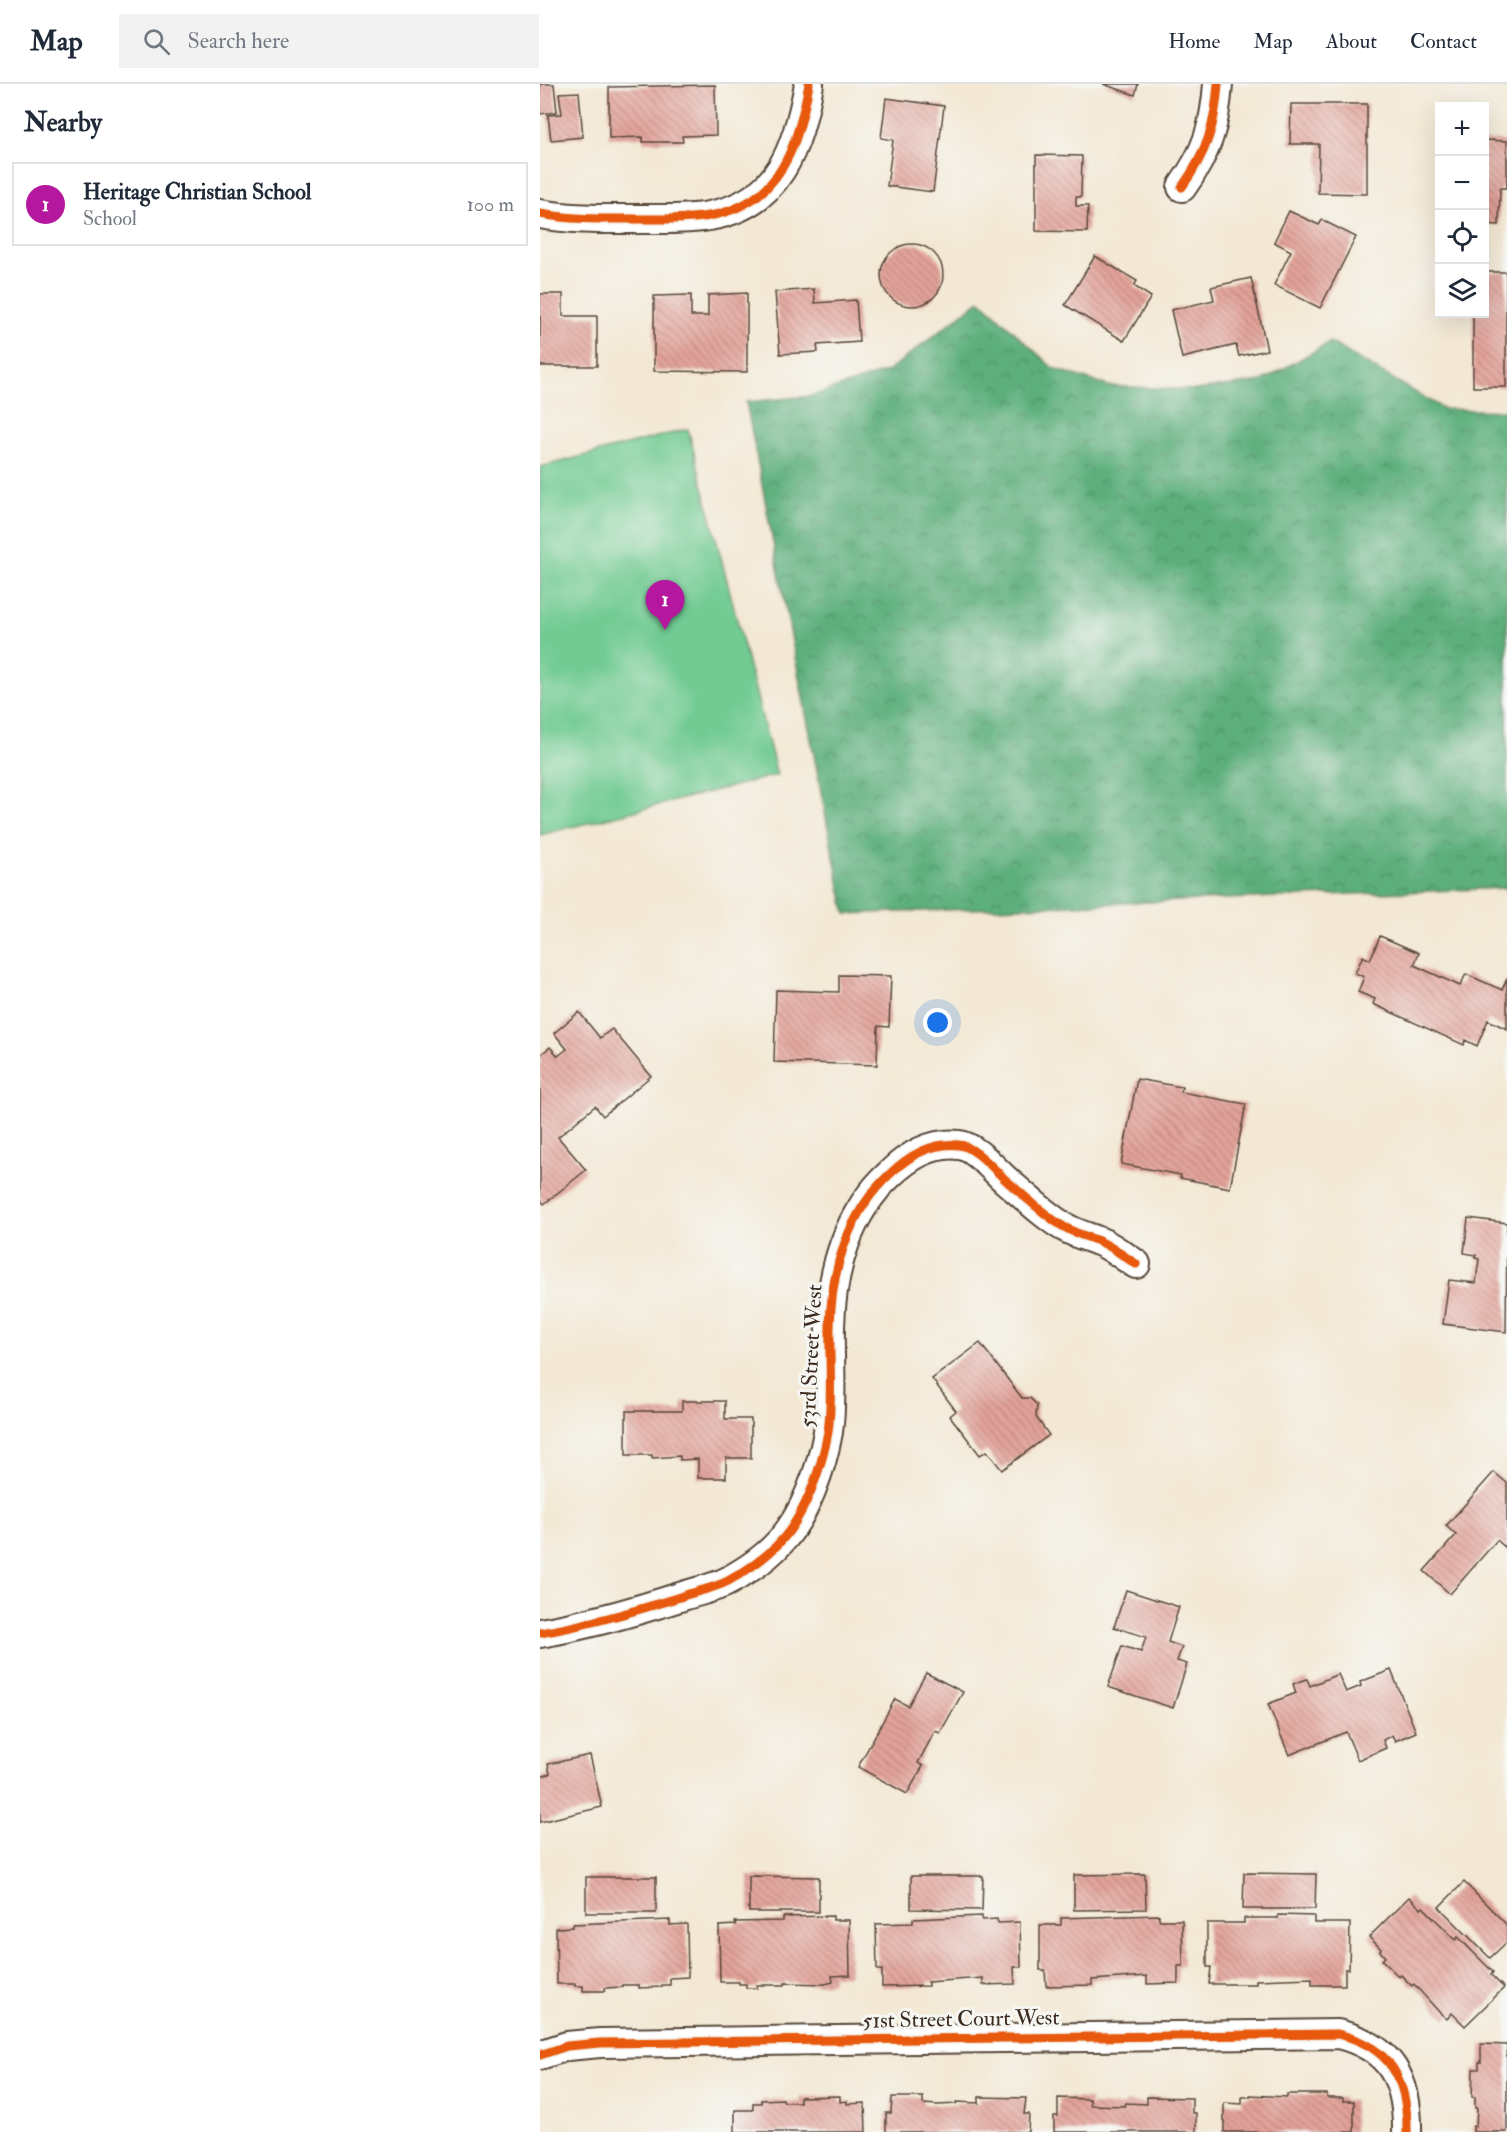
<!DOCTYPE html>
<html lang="en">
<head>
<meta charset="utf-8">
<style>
	:root { --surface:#fff; --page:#f2f2f3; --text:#1f2937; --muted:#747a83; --line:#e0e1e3; --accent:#b5179e }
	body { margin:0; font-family:"IM FELL Double Pica",serif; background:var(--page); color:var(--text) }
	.controls { position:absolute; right:18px; top:18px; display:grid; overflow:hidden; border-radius:0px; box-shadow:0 6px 24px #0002 }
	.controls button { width:54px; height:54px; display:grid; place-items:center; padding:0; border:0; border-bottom:2px solid var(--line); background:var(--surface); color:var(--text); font:30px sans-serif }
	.you { position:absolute; left:398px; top:939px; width:21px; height:21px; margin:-15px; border:4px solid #fff; border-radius:50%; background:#1a73e8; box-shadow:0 0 0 9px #1a73e833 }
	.badge { display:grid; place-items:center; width:39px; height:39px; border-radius:50%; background:var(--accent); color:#fff; font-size:20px; font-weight:700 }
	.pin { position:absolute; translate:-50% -50px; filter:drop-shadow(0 2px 3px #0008) }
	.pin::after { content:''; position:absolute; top:32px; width:21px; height:18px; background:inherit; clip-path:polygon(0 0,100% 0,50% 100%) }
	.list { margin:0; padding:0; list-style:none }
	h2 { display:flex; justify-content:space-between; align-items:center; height:78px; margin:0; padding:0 24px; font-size:26px }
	h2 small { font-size:20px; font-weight:400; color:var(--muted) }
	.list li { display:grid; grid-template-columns:39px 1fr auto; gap:18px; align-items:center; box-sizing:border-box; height:84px; margin:0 12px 12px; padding:0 12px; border:2px solid var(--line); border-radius:0px }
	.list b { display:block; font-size:22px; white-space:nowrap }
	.list p { margin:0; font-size:20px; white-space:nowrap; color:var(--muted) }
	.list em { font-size:20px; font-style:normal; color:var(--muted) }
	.icon { flex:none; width:33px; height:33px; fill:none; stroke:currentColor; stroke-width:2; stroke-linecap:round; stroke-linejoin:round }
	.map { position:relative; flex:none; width:967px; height:2048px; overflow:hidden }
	header { display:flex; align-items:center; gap:36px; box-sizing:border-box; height:84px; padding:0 30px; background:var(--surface); border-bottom:2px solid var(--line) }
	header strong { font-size:28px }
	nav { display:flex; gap:33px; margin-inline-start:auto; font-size:21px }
	.search { width:420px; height:54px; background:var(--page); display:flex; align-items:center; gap:15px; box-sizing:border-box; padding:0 21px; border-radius:0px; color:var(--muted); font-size:22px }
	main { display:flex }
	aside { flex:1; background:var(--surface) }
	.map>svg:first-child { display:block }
	.green { fill:#71cb92; stroke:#567a58; stroke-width:1.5 }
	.forest { fill:url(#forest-crowns); stroke:#4c6c4d; stroke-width:1.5 }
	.building { fill:url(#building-back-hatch) }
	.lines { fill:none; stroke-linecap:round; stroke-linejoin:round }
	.street-casing { stroke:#574639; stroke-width:32 }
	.street { stroke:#fff; stroke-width:28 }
	.cycleway-casing { stroke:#f6f6f2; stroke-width:13 }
	.cycleway { stroke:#e8590c; stroke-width:9 }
	.labels { text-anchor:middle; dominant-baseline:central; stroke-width:6; stroke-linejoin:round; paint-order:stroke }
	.street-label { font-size:22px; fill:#3b2a1e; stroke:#f6f6f2 }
</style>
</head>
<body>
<header>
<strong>Map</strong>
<div class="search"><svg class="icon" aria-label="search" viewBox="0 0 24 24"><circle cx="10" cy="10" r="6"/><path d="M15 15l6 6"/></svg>Search here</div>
<nav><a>Home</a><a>Map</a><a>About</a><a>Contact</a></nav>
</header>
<main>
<aside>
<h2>Nearby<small></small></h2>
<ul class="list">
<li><span class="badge">1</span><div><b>Heritage Christian School</b><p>School</p></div><em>100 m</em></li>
</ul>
</aside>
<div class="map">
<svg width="967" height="2048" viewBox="0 0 967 2048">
	<defs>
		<pattern id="forest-crowns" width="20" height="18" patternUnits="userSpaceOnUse" patternTransform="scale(1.5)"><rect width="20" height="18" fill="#5caf7c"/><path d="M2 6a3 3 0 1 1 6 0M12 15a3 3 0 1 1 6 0" fill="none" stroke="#4d8f65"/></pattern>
		<pattern id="building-back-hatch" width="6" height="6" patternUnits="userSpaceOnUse" patternTransform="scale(1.5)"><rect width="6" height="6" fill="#e3a39a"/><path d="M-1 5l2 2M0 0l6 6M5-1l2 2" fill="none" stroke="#b9857d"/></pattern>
	</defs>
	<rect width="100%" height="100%" fill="#f6f6f2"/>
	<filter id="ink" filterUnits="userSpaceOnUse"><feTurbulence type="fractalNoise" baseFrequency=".0167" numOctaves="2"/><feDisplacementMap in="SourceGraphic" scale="12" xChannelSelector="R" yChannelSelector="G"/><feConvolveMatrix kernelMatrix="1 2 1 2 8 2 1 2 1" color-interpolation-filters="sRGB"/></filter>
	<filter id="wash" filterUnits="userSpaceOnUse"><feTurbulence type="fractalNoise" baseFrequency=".008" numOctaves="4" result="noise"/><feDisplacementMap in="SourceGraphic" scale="24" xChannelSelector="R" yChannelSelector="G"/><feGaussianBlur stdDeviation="1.35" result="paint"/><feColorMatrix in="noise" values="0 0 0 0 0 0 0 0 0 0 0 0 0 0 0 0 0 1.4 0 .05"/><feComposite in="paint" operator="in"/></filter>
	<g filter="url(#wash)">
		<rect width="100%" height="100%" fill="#f3e8d4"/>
		<!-- green -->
		<path class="green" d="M148 345 237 691 0 751V383Z"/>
		<!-- forest -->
		<path class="forest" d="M440 216 513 284 568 302 656 306 722 297 790 258 904 325 967 327V804L306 830 292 765 206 318 271 312 348 287Z"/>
		<g id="blocks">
			<!-- building -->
			<g class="building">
				<path d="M0 0H14L17 28 0 30Z"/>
				<path d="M563 0H598L595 11Z"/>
				<path d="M175 1 176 51 142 52 143 58H103V53L69 54V3Z"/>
				<path d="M39 8 43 53 11 56 8 31 22 30 19 9Z"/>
				<path d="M346 14 404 22 393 108 347 102 353 56 341 54Z"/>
				<path d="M751 20H827V110L778 109 779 60H750Z"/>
				<path d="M944 56 967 57V104H960L959 141 944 140Z"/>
				<path d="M496 71 542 72 541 113H536V122H548L547 148 496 147Z"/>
				<path d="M749 127 779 141 782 136 816 153 780 224 734 201 751 167 734 158Z"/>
				<circle cx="372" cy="191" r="31"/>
				<path d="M555 172 597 197 594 202 611 213 584 257 525 221Z"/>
				<path d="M944 188H966V303H933V230H944Z"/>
				<path d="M711 194 727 266 699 272 696 261 642 274 631 226 674 216 671 203Z"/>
				<path d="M274 205 275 219 316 216 319 258 277 261 278 268 240 270 235 208Z"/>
				<path d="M207 209V288L114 287V212L151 211V232H168V211Z"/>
				<path d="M0 210H23V232H57V282H0Z"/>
				<path d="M840 852 879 869 874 881 920 902 926 890 962 906 967 894V945L948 936 937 962 925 956 924 961 833 920 835 915 818 908 824 893 815 889 823 872 830 876Z"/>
				<path d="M299 891 351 892 349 943 338 942 337 981 234 978 236 906 299 908Z"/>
				<path d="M39 928 60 954 72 945 111 992 63 1032 55 1022 18 1053 46 1086 4 1120 0 1115V971L10 963 18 972 27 965 14 949Z"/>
				<path d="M597 995 642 1003 641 1008 706 1020 690 1104 640 1094 641 1091 581 1080Z"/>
				<path d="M928 1134 967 1139 966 1248 903 1240 909 1196 936 1199 939 1175 935 1174 936 1171 924 1169Z"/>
				<path d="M440 1259 482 1314H490L497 1321 496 1333 509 1351 462 1386 447 1367 440 1371 410 1332 416 1327 392 1295Z"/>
				<path d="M142 1317H185V1335H211V1374H186V1394H158V1375L140 1376V1372L112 1374V1371H86V1327H142Z"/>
				<path d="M954 1388 967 1399V1465L957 1456 910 1510 884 1487 916 1451 906 1442Z"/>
				<path d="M586 1506 639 1523 628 1558 642 1563 637 1577 647 1580 633 1624 568 1603 582 1562 601 1568 606 1553 574 1543Z"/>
				<path d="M851 1586 876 1648 855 1657 852 1651 843 1656 846 1664 818 1676 806 1648 749 1671 728 1620 756 1609 753 1600 767 1595 770 1602 798 1590 806 1608 821 1602 820 1598Z"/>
				<path d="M386 1589 423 1608 400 1649 395 1647 378 1679 383 1682 367 1710 318 1683 355 1615 368 1622Z"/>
				<path d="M50 1671 62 1723 0 1738V1693L10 1690 8 1680Z"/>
				<path d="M704 1789 776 1790 775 1825H703Z"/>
				<path d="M605 1790 606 1825 534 1826V1791Z"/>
				<path d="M209 1792 279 1793V1828H209Z"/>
				<path d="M371 1792H443L442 1826 371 1825Z"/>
				<rect x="46" y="1793" width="70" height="36"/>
				<path d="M924 1798 967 1841V1858L950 1874 899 1823Z"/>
				<path d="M869 1813 881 1825 883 1823 916 1856 918 1853 953 1888 951 1891 964 1904 925 1942 912 1929 907 1935 900 1929 874 1900 872 1902 861 1891 859 1893 842 1876 845 1873 840 1867 841 1865 829 1853Z"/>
				<path d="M619 1831V1836H642L643 1882H638V1899L607 1900V1892L552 1896V1901L506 1902 505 1886H500V1841H521V1834Z"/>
				<path d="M738 1831 774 1832V1839H810L809 1885H805V1901H772V1894L716 1896V1900H669L671 1883H667V1839H704V1834H738Z"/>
				<path d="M293 1832V1836H309L310 1891 292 1892 293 1898 285 1900 245 1899V1901H217V1904H206V1900H199V1898H180L179 1842 196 1841 195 1838 243 1837V1833Z"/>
				<path d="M442 1832V1836L457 1835 458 1839 480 1838 481 1883H474L475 1900 443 1901V1894L388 1898V1902L342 1903V1886H337L336 1840 373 1839V1835Z"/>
				<path d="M130 1836V1841L147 1840 148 1893 130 1894V1901H122V1903L99 1904V1901H82V1903L65 1904V1907H43V1902H35V1900H17L16 1844 33 1843V1840Z"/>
				<path d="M941 1960 967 1961V2048H933V2042H936L937 2024H935V2013H932L933 1985H939V1978H941Z"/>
				<path d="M747 2010H787V2014H803V2017H814V2048H684V2019L702 2020V2013H710V2011L747 2013Z"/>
				<path d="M300 2012V2018L307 2017V2020L325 2019 326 2048H195V2026H213V2019H221V2016L243 2015 244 2018H260V2013Z"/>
				<path d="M352 2013H383V2020L399 2021 416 2020V2018L439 2019V2013L486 2014 484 2030H489L488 2048H346V2029H351Z"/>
				<path d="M607 2013 652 2014V2029H656V2048H514V2032H518V2014L550 2015V2021L585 2022V2019L607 2020Z"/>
			</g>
		</g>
	</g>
	<g filter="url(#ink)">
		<use href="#blocks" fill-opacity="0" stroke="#574639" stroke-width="1.5"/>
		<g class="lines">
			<defs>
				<g id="street">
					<path d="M642 103C667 68 675 42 678 0"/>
					<path d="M0 130C33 136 67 135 101 135 124 135 147 136 169 132 240 120 258 62 269 0"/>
					<path d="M0 1549C49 1541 96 1527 143 1512 158 1507 175 1504 188 1497 208 1486 226 1474 241 1457 265 1431 282 1383 288 1348 293 1314 289 1278 290 1243 291 1186 308 1128 351 1089 370 1071 392 1058 419 1061 435 1062 456 1088 468 1098 482 1110 512 1138 528 1145 539 1151 552 1154 563 1159 575 1165 585 1173 596 1180"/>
					<path d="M0 1971 27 1962 60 1959 798 1950C851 1963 868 1996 867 2048"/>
				</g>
			</defs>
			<!-- street casing -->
			<use href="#street" class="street-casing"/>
			<!-- street -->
			<use href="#street" class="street"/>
			<defs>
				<g id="cycleway">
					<path d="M642 103C667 68 675 42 678 0"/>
					<path d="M0 130C33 136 67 135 101 135 124 135 147 136 169 132 240 120 258 62 269 0"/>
					<path d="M0 1549C49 1541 96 1527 143 1512 158 1507 175 1504 188 1497 208 1486 226 1474 241 1457 265 1431 282 1383 288 1348 293 1314 289 1278 290 1243 291 1186 308 1128 351 1089 370 1071 392 1058 419 1061 435 1062 456 1088 468 1098 482 1110 512 1138 528 1145 539 1151 552 1154 563 1159 575 1165 585 1173 596 1180"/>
					<path d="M0 1971 27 1962 60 1959 798 1950C851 1963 868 1996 867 2048"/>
				</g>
			</defs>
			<!-- cycleway casing -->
			<use href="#cycleway" class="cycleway-casing"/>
			<!-- cycleway -->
			<use href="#cycleway" class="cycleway"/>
		</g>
	</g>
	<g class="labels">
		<!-- street labels -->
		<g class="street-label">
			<text transform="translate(271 1272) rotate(-87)">53rd Street West</text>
			<text transform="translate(421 1935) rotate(-1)">51st Street Court West</text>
		</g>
	</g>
</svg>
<div class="controls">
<button>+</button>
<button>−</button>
<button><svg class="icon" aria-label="locate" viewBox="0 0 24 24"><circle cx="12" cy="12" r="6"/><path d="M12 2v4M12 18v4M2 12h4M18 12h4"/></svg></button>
<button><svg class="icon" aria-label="layers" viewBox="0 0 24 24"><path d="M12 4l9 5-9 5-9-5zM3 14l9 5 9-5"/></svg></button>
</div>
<div class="you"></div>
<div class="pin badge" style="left:125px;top:546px">1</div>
</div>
</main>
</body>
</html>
